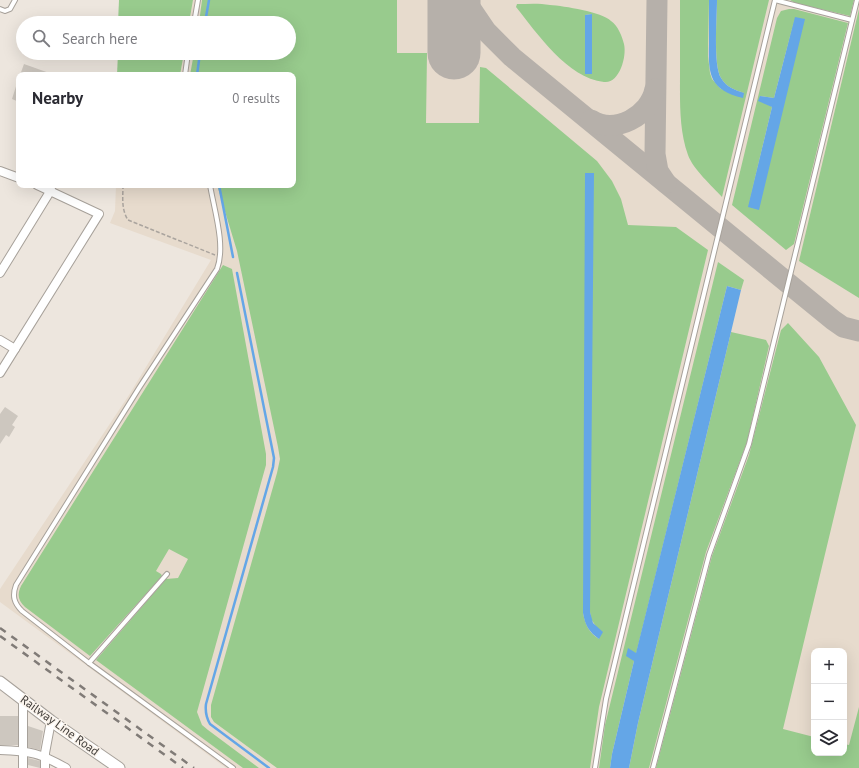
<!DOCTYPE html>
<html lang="en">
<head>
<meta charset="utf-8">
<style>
	:root { --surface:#fff; --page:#f2f2f3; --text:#2b2b33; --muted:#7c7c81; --line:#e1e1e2 }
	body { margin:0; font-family:"PT Sans",sans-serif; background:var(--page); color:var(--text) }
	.controls { position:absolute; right:12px; bottom:12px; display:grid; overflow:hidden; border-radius:8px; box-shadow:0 4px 16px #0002 }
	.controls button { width:36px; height:36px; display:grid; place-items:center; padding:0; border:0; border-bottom:1px solid var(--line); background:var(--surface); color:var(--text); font:20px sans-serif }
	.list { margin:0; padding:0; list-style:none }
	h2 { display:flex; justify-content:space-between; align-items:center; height:52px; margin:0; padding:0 16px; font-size:17px }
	h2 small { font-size:13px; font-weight:400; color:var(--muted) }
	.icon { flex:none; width:22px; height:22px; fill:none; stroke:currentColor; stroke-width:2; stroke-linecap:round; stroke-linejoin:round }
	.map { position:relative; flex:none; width:859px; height:768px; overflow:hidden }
	.search { position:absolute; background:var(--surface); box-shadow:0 4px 16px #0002; left:16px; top:16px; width:280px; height:44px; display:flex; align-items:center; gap:10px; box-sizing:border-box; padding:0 14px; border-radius:22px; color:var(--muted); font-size:15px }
	.panel { position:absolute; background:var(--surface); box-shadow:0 4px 16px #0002; left:16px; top:72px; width:280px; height:116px; border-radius:8px }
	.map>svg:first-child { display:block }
	.built { fill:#e7dbcd; fill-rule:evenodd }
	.green { fill:#98cb8d; fill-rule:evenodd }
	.water { fill:#64a6e7 }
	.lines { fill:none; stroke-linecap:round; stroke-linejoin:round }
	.stream { stroke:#64a6e7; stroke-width:2.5 }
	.taxiway { stroke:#b6b0aa; stroke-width:21 }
	.runway { stroke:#b6b0aa; stroke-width:53 }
	.building { fill:#cdc7bf }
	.lane-casing { stroke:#a7a19a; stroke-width:6 }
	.street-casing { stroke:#a7a19a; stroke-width:10 }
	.secondary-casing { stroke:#a7a19a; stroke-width:13 }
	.path { stroke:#aaa49e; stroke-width:1.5; stroke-dasharray:4 2; stroke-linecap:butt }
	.lane { stroke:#fff; stroke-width:4 }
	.street { stroke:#fff; stroke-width:8 }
	.secondary { stroke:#fff; stroke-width:11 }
	.rail { stroke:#807b77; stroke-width:2.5; stroke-dasharray:7 7; stroke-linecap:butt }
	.labels { text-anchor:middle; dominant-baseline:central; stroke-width:3; stroke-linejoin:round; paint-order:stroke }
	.street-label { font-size:12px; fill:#3e3b38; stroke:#faf3eb }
</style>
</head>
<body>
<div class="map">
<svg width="859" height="768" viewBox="0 0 859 768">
	<rect width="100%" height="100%" fill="#ede6de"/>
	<!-- built -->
	<path class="built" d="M193 0H859V768H226L0 602V589L129 395 211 260 110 223 115 211 116 185H293V75H180L184 53H289V23H189ZM814 651H844V753H814Z"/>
	<!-- green -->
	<g class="green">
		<path d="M119 0H193L189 23H118Z"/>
		<path d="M202 0H397V53H427L426 123H479L480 67 486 68 597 161 612 181 621 199 628 225 676 227 708 250 599 707 590 768H277L214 722 211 717V705L277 473 280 459 278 447 237 251 217 185H293V75H190L194 53H289V23H199ZM590 612 591 619 597 628 599 639C589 633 585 624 583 613Z"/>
		<path d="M680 0H709L708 56 710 73 712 79 721 89 744 93C735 90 726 87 721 78 713 65 717 17 717 0H769L722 197C712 186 693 169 688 155 679 130 680 102 680 76 680 51 680 25 680 0Z"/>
		<path d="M790 0H854L850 16 795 3Z"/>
		<path d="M517 4C528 4 539 3 550 5 564 6 602 12 611 21 618 26 622 36 624 44 627 57 619 84 604 82 567 78 537 33 516 7ZM592 14V74H585V15Z"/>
		<path d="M789 9H794L848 23 794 244 786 250 732 205 777 18 781 11ZM795 17 748 207 772 107 760 96 774 98Z"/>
		<path d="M859 9V298L799 261Z"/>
		<path d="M118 53H184L180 75H117Z"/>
		<path d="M718 262 744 280 741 290 727 286 636 654 629 649 634 661 612 754 610 768H599L605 725Z"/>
		<path d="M223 265 232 269 266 454V465L197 712 202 725 208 730 259 768H243L96 660 166 579 178 578 188 559 169 549 156 571 161 574 162 576 90 656 25 607C18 600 17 595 21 586Z"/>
		<path d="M788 323 819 357 856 425 783 729 814 737V753H844V744L849 745 859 707V768H656L712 556 749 455 781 330Z"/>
		<path d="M731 332 766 340 769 346 747 442 706 552 649 768H629L638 723Z"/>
	</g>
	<!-- water -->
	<g class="water">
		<path d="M709 0H717C717 17 713 65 721 78 726 87 735 90 744 93L743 98C710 90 708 75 709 44 709 29 709 15 709 0Z"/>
		<path d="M592 14V74H585V15Z"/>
		<path d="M795 17 805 19 759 210 748 207 772 107 758 101 760 96 774 98Z"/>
		<path d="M585 173H594L590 612 593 623 603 632 599 639C589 632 585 625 583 613Z"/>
		<path d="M727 286 741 290 638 723 629 768H610L612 754 634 661 626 656 628 648 636 653Z"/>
	</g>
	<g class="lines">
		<!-- stream -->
		<g class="stream">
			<path d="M205 23 209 0"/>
			<path d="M197 75 200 53"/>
			<path d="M219 185 233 257"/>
			<path d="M237 273 274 458 273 467 206 704C205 712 206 717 210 724L269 768"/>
		</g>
		<!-- taxiway -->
		<g class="taxiway">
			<path d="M465 0 486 31 512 57 833 320 843 327 859 331"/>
			<path d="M657 0 655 154 658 171 666 183"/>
			<path d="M591 120C615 135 650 116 655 89"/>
		</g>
		<!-- runway -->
		<path class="runway" d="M454 53V0"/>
	</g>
	<!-- building -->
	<g class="building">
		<path d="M24 64 52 74 51 75H20Z"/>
		<path d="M18 80H19V102L12 99Z"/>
		<path d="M5 407 18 416 12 425 15 427 9 437 6 435 0 444V414Z"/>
		<rect x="0" y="716" width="18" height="29"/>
		<path d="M28 726 43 731 40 750 28 747Z"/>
		<path d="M28 758 40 761V768L28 765Z"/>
	</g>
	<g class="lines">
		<defs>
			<g id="lane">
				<path d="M775 0 852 20"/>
				<path d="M0 9 5 11 10 9 15 0"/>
				<path d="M194 23 198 0"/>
				<path d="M185 75 188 53"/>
				<path d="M210 185C214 209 226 246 217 269L139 388 16 585C12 596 14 603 22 611L89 663 233 768"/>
				<path d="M89 663 167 574"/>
				<path d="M595 768 606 699 775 0"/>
				<path d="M653 768 709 555 749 444 857 0"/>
			</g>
			<g id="street">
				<path d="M0 171 19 178"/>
				<path d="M0 273 51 190"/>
				<path d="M0 340 15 349"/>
				<path d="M0 373 99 214 37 185"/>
				<path d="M23 699V768"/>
				<path d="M0 750C30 751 40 753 66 768"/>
				<path d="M45 768V753L51 721"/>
			</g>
			<path id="secondary" d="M0 682 51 721 119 768"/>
		</defs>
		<!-- lane casing -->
		<use href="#lane" class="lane-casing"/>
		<!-- street casing -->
		<use href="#street" class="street-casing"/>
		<!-- secondary casing -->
		<use href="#secondary" class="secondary-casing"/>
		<!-- path -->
		<path class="path" d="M123 185C123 197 121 209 128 220L215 255"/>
		<!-- lane -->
		<use href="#lane" class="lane"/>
		<!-- street -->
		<use href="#street" class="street"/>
		<!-- secondary -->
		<use href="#secondary" class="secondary"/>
		<!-- rail -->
		<g class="rail">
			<path d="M0 628 194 768"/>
			<path d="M0 636 183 768"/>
		</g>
	</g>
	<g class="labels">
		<!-- street labels -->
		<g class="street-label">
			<text transform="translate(60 725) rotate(36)">Railway Line Road</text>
		</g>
	</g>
</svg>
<div class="controls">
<button>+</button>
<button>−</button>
<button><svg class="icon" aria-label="layers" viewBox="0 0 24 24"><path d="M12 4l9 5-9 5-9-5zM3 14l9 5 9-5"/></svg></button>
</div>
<div class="search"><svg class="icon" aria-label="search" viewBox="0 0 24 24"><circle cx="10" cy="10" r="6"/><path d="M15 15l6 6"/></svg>Search here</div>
<section class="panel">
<h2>Nearby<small>0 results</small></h2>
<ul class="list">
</ul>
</section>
</div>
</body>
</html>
